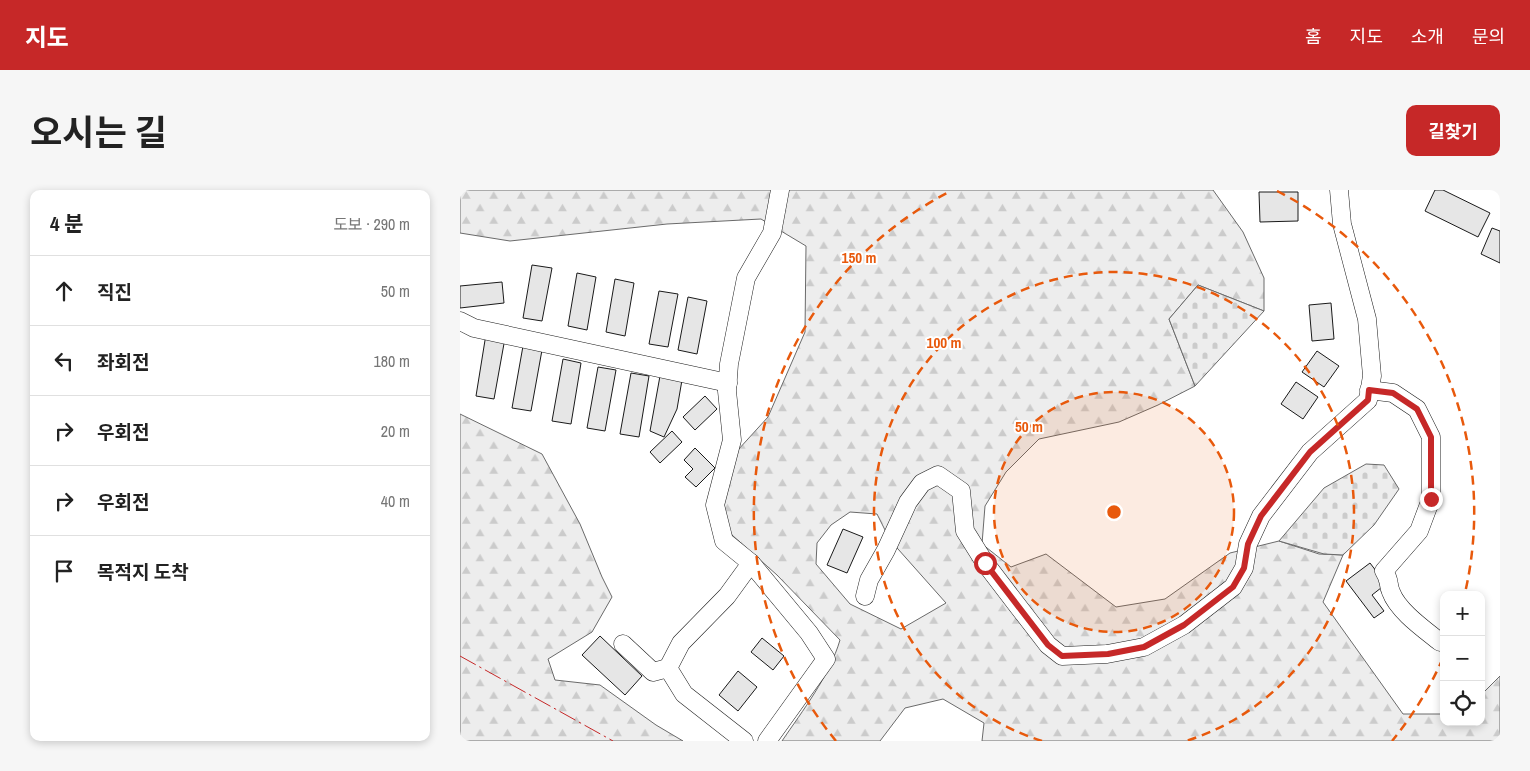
<!DOCTYPE html>
<html lang="ko">
<head>
<meta charset="utf-8">
<style>
  body { margin:0; font-family:"Archivo Narrow","Noto Sans KR",sans-serif; background:#f6f6f6; color:#222 }
  .controls { position:absolute; right:15px; bottom:15px; display:grid; overflow:hidden; border-radius:10px; box-shadow:0 2px 8px #0003 }
  .controls button { width:45px; height:45px; display:grid; place-items:center; padding:0; border:0; border-bottom:1px solid #e0e0e0; background:#fff; color:#222; font:25px sans-serif }
  .stop { position:absolute; width:15px; height:15px; margin:-11px; border:4px solid #c62828; border-radius:50%; background:#fff }
  .stop.end { background:#c62828; border-color:#fff; box-shadow:0 1px 5px #0008 }
  .list { margin:0; padding:0; list-style:none }
  h2 { display:flex; justify-content:space-between; align-items:center; height:65px; margin:0; padding:0 20px; font-size:21px }
  h2 small { font-size:16px; font-weight:400; color:#767676 }
  .list li { display:grid; grid-template-columns:32px 1fr auto; gap:15px; align-items:center; box-sizing:border-box; height:70px; padding:0 20px; border-top:1px solid #e0e0e0 }
  .list b { display:block; font-size:19px; white-space:nowrap }
  .list em { font-size:16px; font-style:normal; color:#767676 }
  .icon { flex:none; width:28px; height:28px; fill:none; stroke:currentColor; stroke-width:2; stroke-linecap:round; stroke-linejoin:round }
  .map { position:relative; flex:none; width:1040px; height:551px; overflow:hidden; border-radius:10px }
  header { display:flex; align-items:center; gap:30px; box-sizing:border-box; height:70px; padding:0 25px; background:#c62828; color:#fff }
  header strong { font-size:24px }
  nav { display:flex; gap:28px; margin-inline-start:auto; font-size:18px }
  .intro { display:flex; align-items:center; justify-content:space-between; box-sizing:border-box; height:120px; padding:0 30px }
  h1 { margin:0; font-size:35px }
  .button { padding:12px 22px; border-radius:10px; background:#c62828; color:#fff; font-size:18px; font-weight:700 }
  main { display:flex; gap:30px; padding:0 30px }
  aside { flex:1; background:#fff; border-radius:10px; box-shadow:0 2px 8px #0003 }
  .map>svg:first-child { display:block }
</style>
</head>
<body>
<header>
<strong>지도</strong>
<nav><a>홈</a><a>지도</a><a>소개</a><a>문의</a></nav>
</header>
<div class="intro"><h1>오시는 길</h1><a class="button">길찾기</a></div>
<main>
<aside>
<h2>4 분<small>도보 · 290 m</small></h2>
<ul class="list">
<li><svg class="icon" aria-label="ahead" viewBox="0 0 24 24"><path d="M12 20V5M6 11l6-6 6 6"/></svg><div><b>직진</b></div><em>50 m</em></li>
<li><svg class="icon" aria-label="left" viewBox="0 0 24 24"><path d="M17 20v-9H6M10 6l-5 5 5 5"/></svg><div><b>좌회전</b></div><em>180 m</em></li>
<li><svg class="icon" aria-label="right" viewBox="0 0 24 24"><path d="M7 20v-9h11M14 6l5 5-5 5"/></svg><div><b>우회전</b></div><em>20 m</em></li>
<li><svg class="icon" aria-label="right" viewBox="0 0 24 24"><path d="M7 20v-9h11M14 6l5 5-5 5"/></svg><div><b>우회전</b></div><em>40 m</em></li>
<li><svg class="icon" aria-label="arrive" viewBox="0 0 24 24"><path d="M6 21V4h12l-3 4 3 4H6"/></svg><div><b>목적지 도착</b></div></li>
</ul>
</aside>
<div class="map">
<svg width="1040" height="551" viewBox="0 0 1040 551">
  <defs>
    <pattern id="forest-firs" width="22" height="20" patternUnits="userSpaceOnUse" patternTransform="scale(1.25)"><rect width="22" height="20" fill="#ededed"/><path d="M5 1l3.5 6h-7zM16 11l3.5 6h-7z" fill="#cbcbcb"/></pattern>
    <pattern id="cemetery-stones" width="16" height="16" patternUnits="userSpaceOnUse" patternTransform="scale(1.25)"><rect width="16" height="16" fill="#ededed"/><path d="M2 7V4a2 2 0 0 1 4 0v3zM10 15v-3a2 2 0 0 1 4 0v3z" fill="#cbcbcb"/></pattern>
  </defs>
  <rect width="100%" height="100%" fill="#fff"/>
  <g fill="url(#forest-firs)" stroke="#6a6a6a" fill-rule="evenodd">
    <path d="M0 0H753L783 42 804 88V121L738 95 709 129 735 196 698 215 659 232 579 249 546 282 525 316 522 354 551 377 586 364 656 417 705 409 770 363 819 351 859 364 883 365 863 412 943 524H984V532H1021V505L1040 486V551H522L524 533 483 509 445 518 420 551H322C343 520 369 487 380 450L317 385 272 345 261 326 277 261 308 227 345 142 346 56 301 29 207 34 50 51 0 43ZM390 322 417 324 430 350 486 413 441 439 390 414 356 374 357 353 371 335Z"/>
    <polygon points="0,224 82,264 120,334 142,387 152,407 132,442 88,469 95,490 140,495 196,535 223,551 0,551"/>
  </g>
  <g fill="url(#cemetery-stones)" stroke="#6a6a6a">
    <polygon points="738,95 804,121 735,196 709,129"/>
    <polygon points="906,274 924,275 939,299 914,335 883,365 864,364 819,351 864,298"/>
  </g>
  <g fill="#e6e6e6" stroke="#1a1a1a">
    <polygon points="975,0 983,0 1030,23 1018,47 965,21"/>
    <polygon points="799,2 838,2 838,31 800,32"/>
    <polygon points="1032,38 1040,41 1040,73 1021,64"/>
    <polygon points="72,75 92,78 82,131 63,128"/>
    <polygon points="117,83 136,87 127,140 108,136"/>
    <polygon points="155,89 174,93 165,146 146,142"/>
    <polygon points="42,92 44,113 0,118 0,96"/>
    <polygon points="199,101 218,104 208,157 189,154"/>
    <polygon points="228,107 247,111 237,164 218,160"/>
    <polygon points="871,113 874,149 852,151 849,115"/>
    <polygon points="26,144 45,148 34,209 16,206"/>
    <polygon points="63,156 82,160 71,221 52,218"/>
    <polygon points="857,161 879,176 864,197 842,182"/>
    <polygon points="103,169 121,173 111,234 92,231"/>
    <polygon points="138,177 156,180 145,241 127,238"/>
    <polygon points="171,183 189,186 179,247 160,244"/>
    <polygon points="200,186 222,190 217,219 204,247 190,241"/>
    <polygon points="836,192 858,207 843,229 821,214"/>
    <polygon points="245,206 257,219 235,240 223,227"/>
    <polygon points="212,241 222,252 200,273 190,262"/>
    <polygon points="235,258 255,278 236,297 225,287 233,279 224,270"/>
    <polygon points="383,339 403,347 387,383 367,375"/>
    <polygon points="910,373 926,394 912,405 924,421 914,428 886,391"/>
    <polygon points="140,446 182,486 165,505 122,465"/>
    <polygon points="302,448 324,466 313,480 291,462"/>
    <polygon points="278,481 297,497 278,521 259,505"/>
  </g>
  <g fill="none" stroke-linecap="round" stroke-linejoin="round">
    <defs>
      <g id="minor">
        <polyline points="0,131 14,138 268,193"/>
        <path d="M909 200 933 203 957 219 971 247V309L959 341 924 381C931 392 927 393 931 402 938 421 964 439 980 452"/>
        <polyline points="405,406 409,390 426,360 448,312 462,293 478,285 501,301 505,341 525,373 554,411 588,455 602,466 647,464 684,457 724,435 773,397 784,378 788,354 801,326 850,262 908,210 912,186 907,129 882,34 879,0"/>
        <polyline points="163,454 193,482 208,478"/>
        <polyline points="284,551 224,504 208,478 221,453 267,406 291,373"/>
        <polyline points="307,551 366,469 349,443 291,373 264,351 255,315 272,250 267,201 269,174 286,88 312,43 320,0"/>
      </g>
    </defs>
    <use href="#minor" stroke="#1a1a1a" stroke-width="19"/>
    <use href="#minor" stroke="#fff" stroke-width="18"/>
    <polyline stroke="#c62828" stroke-width="1" stroke-dasharray="18 4 2.5 4" stroke-linecap="butt" points="0,466 153,551"/>
  </g>
  <g fill="none" stroke-linecap="round" stroke-linejoin="round">
    <polyline stroke="#c62828" stroke-width="6" points="525,373 588,455 602,466 648,464 684,457 724,435 773,397 784,378 788,354 801,326 850,262 908,210 909,200 933,203 957,219 971,247 971,309"/>
  </g>
  <circle cx="654" cy="322" r="120" fill="#e8590c" fill-opacity=".12"/>
  <g fill="none" stroke="#e8590c" stroke-width="2.5" stroke-dasharray="9 6">
    <circle cx="654" cy="322" r="120"/>
    <path d="M582 551A240 240 0 1 1 726 551"/>
    <path d="M983 468A360 360 0 0 1 932 551M376 551A360 360 0 0 1 491 1M817 1A360 360 0 0 1 1005 403"/>
  </g>
  <circle cx="654" cy="322" r="8" fill="#e8590c" stroke="#fff" stroke-width="2.5"/>
  <g font-size="15" text-anchor="middle" font-weight="bold" fill="#e8590c" stroke="#fff" stroke-width="4" stroke-linejoin="round" paint-order="stroke">
    <text x="399" y="73">150 m</text>
    <text x="484" y="158">100 m</text>
    <text x="569" y="242">50 m</text>
  </g>
</svg>
<div class="controls">
<button>+</button>
<button>−</button>
<button><svg class="icon" aria-label="locate" viewBox="0 0 24 24"><circle cx="12" cy="12" r="6"/><path d="M12 2v4M12 18v4M2 12h4M18 12h4"/></svg></button>
</div>
<div class="stop" style="left:525px;top:373px"></div>
<div class="stop end" style="left:971px;top:309px"></div>
</div>
</main>
</body>
</html>
